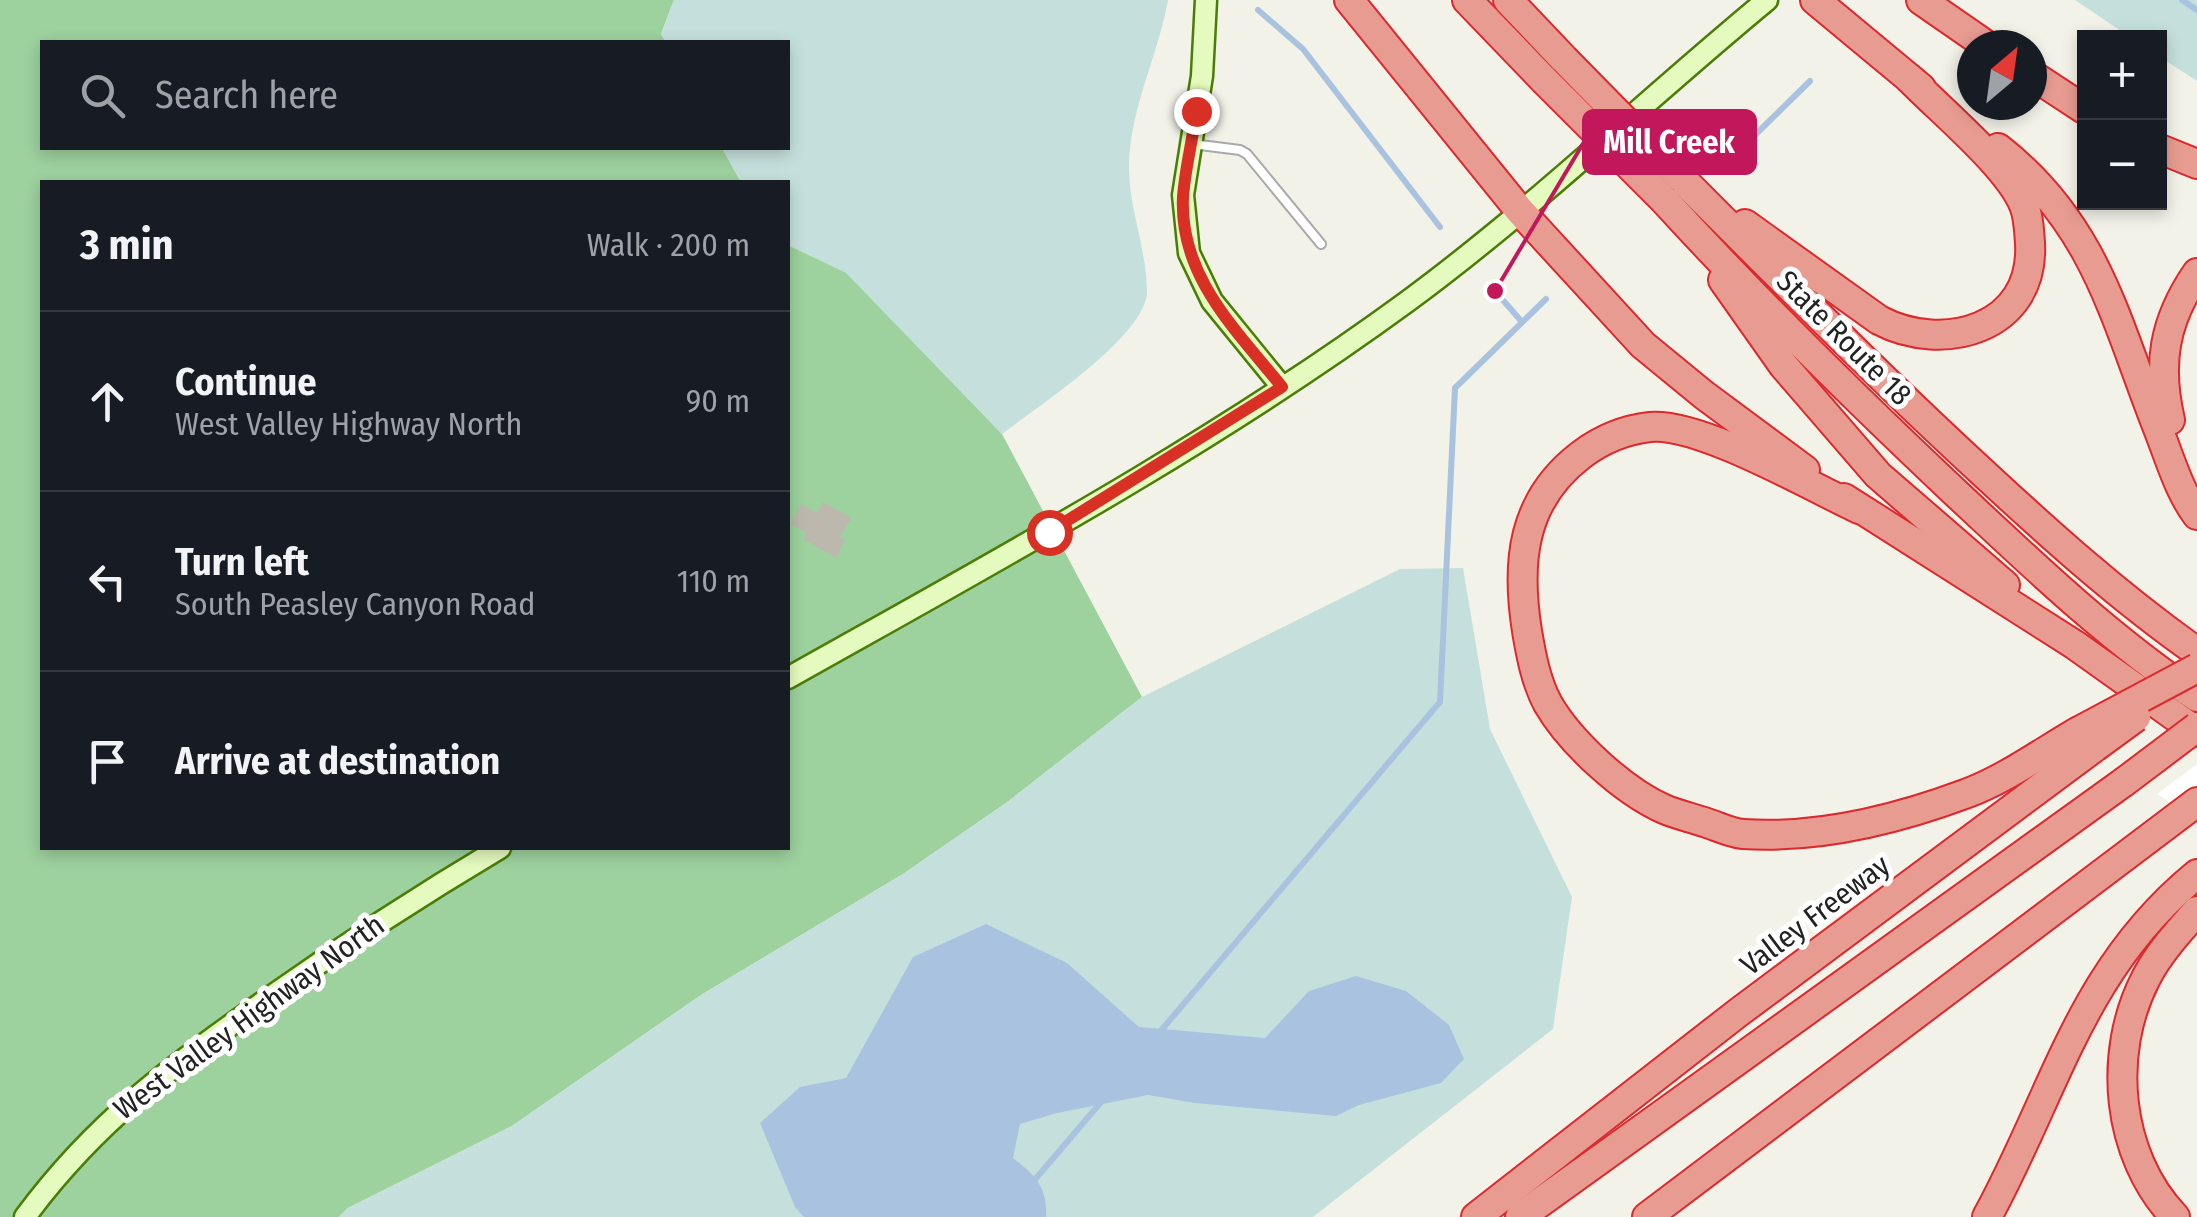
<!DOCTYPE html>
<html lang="en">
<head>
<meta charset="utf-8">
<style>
  body { margin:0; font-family:"Fira Sans Condensed",sans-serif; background:#20242c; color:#f1f3f6 }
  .controls { position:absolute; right:30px; top:30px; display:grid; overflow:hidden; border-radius:0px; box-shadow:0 5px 15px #0003 }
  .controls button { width:90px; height:90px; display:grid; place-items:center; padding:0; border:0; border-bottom:2px solid #363941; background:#171b24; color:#f1f3f6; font:50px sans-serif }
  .compass { position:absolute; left:1957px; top:30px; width:90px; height:90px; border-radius:50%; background:#171b24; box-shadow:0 5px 15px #0003; rotate:29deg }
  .stop { position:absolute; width:30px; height:30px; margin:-22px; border:8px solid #d93025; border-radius:50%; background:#fff }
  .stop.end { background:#d93025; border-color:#fff; box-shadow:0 2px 10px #0008 }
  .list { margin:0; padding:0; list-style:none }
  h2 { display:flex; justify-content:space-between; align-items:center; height:130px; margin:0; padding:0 40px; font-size:42px }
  h2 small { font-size:32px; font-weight:400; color:#9ea1a6 }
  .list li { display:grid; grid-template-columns:65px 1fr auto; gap:30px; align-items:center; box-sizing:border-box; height:180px; padding:0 40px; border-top:2px solid #363941 }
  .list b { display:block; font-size:38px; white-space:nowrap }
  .list p { margin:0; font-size:32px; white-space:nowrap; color:#9ea1a6 }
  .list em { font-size:32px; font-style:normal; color:#9ea1a6 }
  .icon { flex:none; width:55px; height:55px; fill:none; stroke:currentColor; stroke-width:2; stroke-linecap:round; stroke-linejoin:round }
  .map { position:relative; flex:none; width:2197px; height:1217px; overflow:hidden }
  .search { position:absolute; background:#171b24; box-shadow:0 5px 15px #0003; left:40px; top:40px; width:750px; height:110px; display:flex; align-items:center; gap:25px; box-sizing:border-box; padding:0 35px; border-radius:0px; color:#9ea1a6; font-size:38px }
  .panel { position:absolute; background:#171b24; box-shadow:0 5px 15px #0003; left:40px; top:180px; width:750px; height:670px; border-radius:0px }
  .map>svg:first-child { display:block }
</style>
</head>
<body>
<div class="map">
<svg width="2197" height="1217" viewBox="0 0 2197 1217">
  <rect width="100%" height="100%" fill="#f2f2e9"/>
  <polygon fill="#9dd19e" points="0,0 674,0 661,34 666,42 42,42 42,148 722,148 741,182 42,182 42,848 788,848 788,245 846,272 1002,434 1142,697 1006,803 903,874 701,995 512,1126 348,1208 339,1217 0,1217"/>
  <g fill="#c5e0dc">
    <path d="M674 0H1168C1158 57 1128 112 1129 171 1130 212 1147 251 1147 292 1146 336 1036 408 1002 434L846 273 788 245V182H741L722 148H788V42H666L661 34Z"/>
    <polygon points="2075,0 2197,0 2197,81 2160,57 2160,38 2130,37"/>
    <polygon points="1463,568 1490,729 1572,897 1553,1029 1313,1217 339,1217 348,1208 512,1126 701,995 903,874 1006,803 1142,697 1400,569"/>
  </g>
  <path fill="#a9c2df" d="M986 924 1067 963 1139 1027 1265 1038 1309 991 1356 976 1406 991 1449 1025 1464 1059 1441 1083 1359 1105 1336 1116 1195 1103 1148 1095 1057 1113 1020 1124 1013 1158C1035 1175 1048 1188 1046 1217H804L795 1207 760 1123 800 1087 846 1078 913 957Z"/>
  <polygon fill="#fff" points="2197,764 2197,819 2157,794"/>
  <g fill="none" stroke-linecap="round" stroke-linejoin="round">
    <g stroke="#a9c2df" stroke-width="6">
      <polyline points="2182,0 2197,10"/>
      <polyline points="1258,10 1303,49 1440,227"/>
      <polyline points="1748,142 1810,81"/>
      <polyline points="1495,291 1522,322"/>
      <polyline points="1158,1034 1440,702 1455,388 1546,299"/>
      <polyline points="1032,1183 1102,1101"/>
    </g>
  </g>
  <polygon fill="#bcb8ae" points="823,502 851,518 840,537 845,540 836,558 803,539 807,533 790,524 801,504 817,513"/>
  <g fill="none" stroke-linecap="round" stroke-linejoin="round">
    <defs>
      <polyline id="service" points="1192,144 1240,150 1247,154 1321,244"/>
      <g id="secondary">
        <polyline points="1206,0 1202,76 1183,195 1189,253 1212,301 1282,387"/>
        <path d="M788 678C998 560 1213 444 1408 301 1533 209 1647 99 1767 0"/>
        <path d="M25 1217C95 1122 173 1065 269 998 344 945 421 895 500 848"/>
      </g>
      <g id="motorway">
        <polyline points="1349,0 1520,211 1643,345 1704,395 1805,470"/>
        <polyline points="1467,0 1544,80"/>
        <polyline points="1508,0 1564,59"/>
        <polyline points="1815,0 1921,88"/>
        <polyline points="1921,0 1986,45"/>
        <polyline points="2032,75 2084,109"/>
        <path d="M1998 148C2097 225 2116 323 2159 431 2170 459 2179 491 2197 515"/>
        <polyline points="2160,149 2197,164"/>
        <path d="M1680 177C1779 276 1877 375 1980 470 2049 534 2120 598 2197 652"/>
        <path d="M1664 200C1758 303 1858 401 1959 496 2035 567 2110 639 2197 697"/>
        <path d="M1745 224 1879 320C1943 354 2035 329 2030 243 2029 231 2029 217 2024 205 2008 166 1941 111 1910 79"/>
        <polyline points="1723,280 1783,365 1878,475 2005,585"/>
        <path d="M2170 420C2157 364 2164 321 2197 273"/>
        <polyline points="1844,498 2075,645 2197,732"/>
        <path d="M1859 509C1810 486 1699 422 1650 427 1623 430 1602 439 1581 455 1522 500 1516 562 1527 631 1531 655 1536 682 1548 704 1570 742 1623 791 1664 809 1678 815 1693 818 1707 823 1719 827 1731 833 1743 834 1818 839 1895 820 1965 794 2004 780 2041 753 2077 732"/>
        <polyline points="1476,1217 1739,1012 2095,747"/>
        <polyline points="1520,1217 2124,782"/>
        <polyline points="1647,1217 2197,802"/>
        <path d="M1987 1217C2056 1091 2080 970 2197 874"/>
        <path d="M2175 1217C2116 1155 2107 1053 2146 978 2158 954 2179 931 2197 911"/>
      </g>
    </defs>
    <use href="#service" stroke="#a9a9a9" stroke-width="12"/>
    <use href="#secondary" stroke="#4a7d04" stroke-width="25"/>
    <use href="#motorway" stroke="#dd282d" stroke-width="32"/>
    <use href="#service" stroke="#fff" stroke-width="8"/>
    <use href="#secondary" stroke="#e4fabe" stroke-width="20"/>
    <use href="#motorway" stroke="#e89c91" stroke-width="28"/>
    <defs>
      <g id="motorway-bridge">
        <polyline points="1564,59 1680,177"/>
        <polyline points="1544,80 1664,200"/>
        <polyline points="2077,732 2197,668"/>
        <polyline points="2095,747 2136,717"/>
        <polyline points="2124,782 2197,727"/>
      </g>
    </defs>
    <use href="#motorway-bridge" stroke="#dd282d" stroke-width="32" stroke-linecap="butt"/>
    <use href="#motorway-bridge" stroke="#e89c91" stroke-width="28"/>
  </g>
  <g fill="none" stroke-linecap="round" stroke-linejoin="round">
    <path stroke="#d93025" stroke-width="12" d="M1049 532 1282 387C1236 330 1179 276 1183 197 1185 168 1193 140 1196 111"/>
  </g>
  <g text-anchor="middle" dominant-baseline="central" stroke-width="10" stroke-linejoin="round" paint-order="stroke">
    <g font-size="30" fill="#222" stroke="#fff">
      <text transform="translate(1844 338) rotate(45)">State Route 18</text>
      <text transform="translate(1815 915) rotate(-37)">Valley Freeway</text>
      <text transform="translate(249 1017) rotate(-36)">West Valley Highway North</text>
    </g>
  </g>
  <path fill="none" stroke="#c2185b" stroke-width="4" d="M1495 291L1584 142"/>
  <circle fill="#c2185b" stroke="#fff" stroke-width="4" cx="1495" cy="291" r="10"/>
  <rect fill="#c2185b" stroke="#c2185b" stroke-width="4" x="1584" y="111" width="171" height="62" rx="10"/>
  <g font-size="32" text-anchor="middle" font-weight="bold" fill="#fff">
    <text x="1669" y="153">Mill Creek</text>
  </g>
</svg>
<div class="controls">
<button>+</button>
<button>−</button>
</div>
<svg class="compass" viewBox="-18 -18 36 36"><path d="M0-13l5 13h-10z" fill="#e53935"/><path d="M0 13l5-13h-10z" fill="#9ea1a6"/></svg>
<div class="stop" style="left:1049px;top:532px"></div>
<div class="stop end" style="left:1196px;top:111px"></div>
<div class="search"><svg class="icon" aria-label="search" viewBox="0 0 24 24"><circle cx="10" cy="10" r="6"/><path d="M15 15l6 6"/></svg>Search here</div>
<section class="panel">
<h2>3 min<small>Walk · 200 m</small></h2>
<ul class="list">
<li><svg class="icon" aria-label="ahead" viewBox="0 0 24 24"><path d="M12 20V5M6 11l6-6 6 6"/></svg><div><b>Continue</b><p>West Valley Highway North</p></div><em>90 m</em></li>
<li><svg class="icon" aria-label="left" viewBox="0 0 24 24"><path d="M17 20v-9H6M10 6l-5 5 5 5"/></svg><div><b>Turn left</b><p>South Peasley Canyon Road</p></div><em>110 m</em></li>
<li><svg class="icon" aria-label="arrive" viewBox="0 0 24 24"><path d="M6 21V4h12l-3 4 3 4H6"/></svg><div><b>Arrive at destination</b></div></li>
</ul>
</section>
</div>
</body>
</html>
